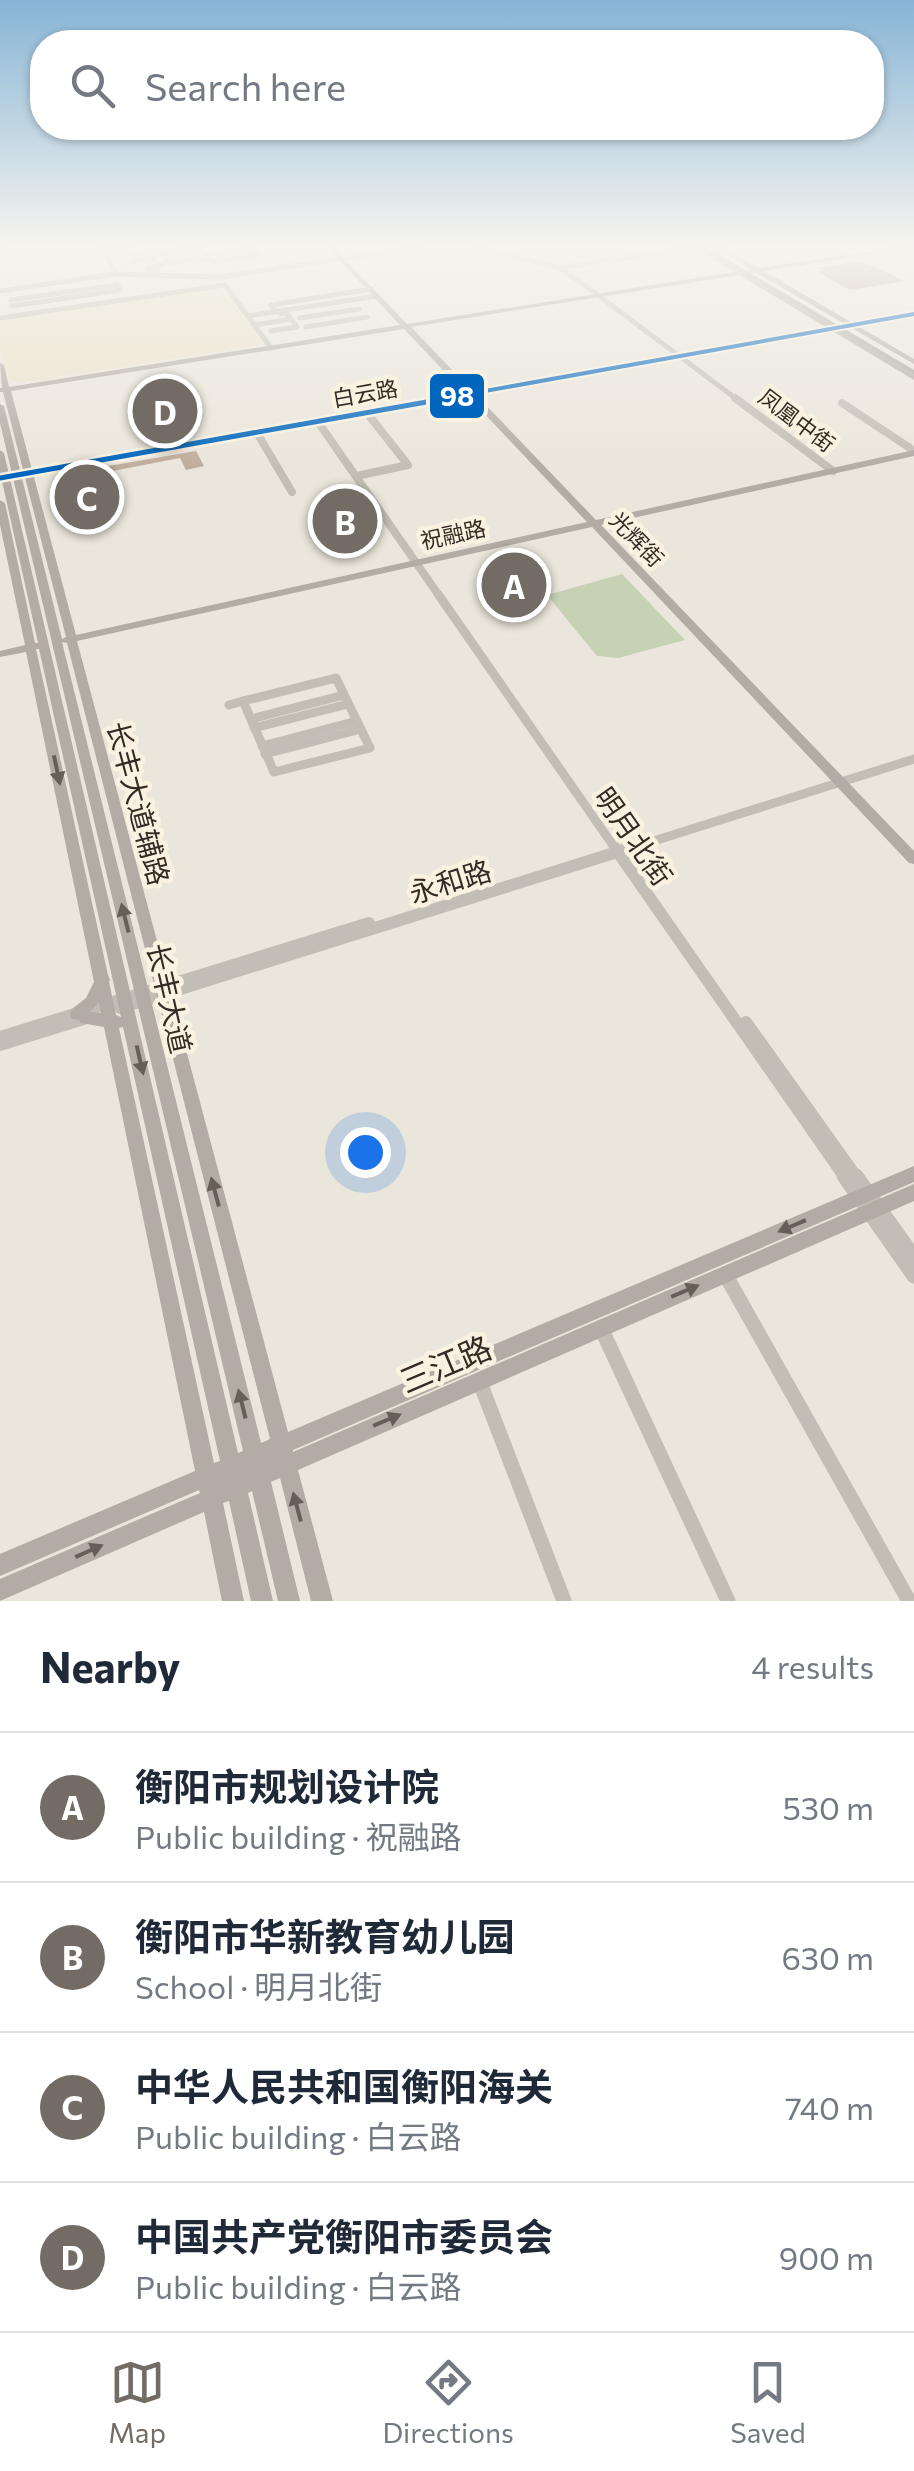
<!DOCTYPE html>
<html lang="en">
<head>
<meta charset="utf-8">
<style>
  body { margin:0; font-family:Commissioner,"Noto Sans SC",sans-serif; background:#f6f6f7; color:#1f2937 }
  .you { position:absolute; left:365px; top:1152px; width:35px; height:35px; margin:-25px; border:8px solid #fff; border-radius:50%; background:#1a73e8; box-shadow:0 0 0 15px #1a73e833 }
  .badge { display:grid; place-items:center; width:65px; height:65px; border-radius:50%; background:#736c64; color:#fff; font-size:32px; font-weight:700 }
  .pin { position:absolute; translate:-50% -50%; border:5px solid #fff; box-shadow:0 2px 10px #0006 }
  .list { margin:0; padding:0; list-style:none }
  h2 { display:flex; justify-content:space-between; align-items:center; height:130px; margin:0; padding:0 40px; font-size:42px }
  h2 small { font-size:32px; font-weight:400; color:#747a83 }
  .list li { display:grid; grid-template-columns:65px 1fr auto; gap:30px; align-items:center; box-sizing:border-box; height:150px; padding:0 40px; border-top:2px solid #e0e1e3 }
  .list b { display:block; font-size:38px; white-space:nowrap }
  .list p { margin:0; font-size:32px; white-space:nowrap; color:#747a83 }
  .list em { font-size:32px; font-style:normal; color:#747a83 }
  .icon { flex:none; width:55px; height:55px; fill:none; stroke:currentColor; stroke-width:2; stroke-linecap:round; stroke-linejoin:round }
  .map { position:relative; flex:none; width:914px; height:1601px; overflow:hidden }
  .search { position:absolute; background:#fff; box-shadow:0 2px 8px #0004; left:30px; right:30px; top:30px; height:110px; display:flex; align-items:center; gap:25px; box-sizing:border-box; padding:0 35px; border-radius:40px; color:#747a83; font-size:38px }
  .sheet { height:730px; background:#fff }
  nav { display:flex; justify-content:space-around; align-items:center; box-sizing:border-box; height:140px; border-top:2px solid #e0e1e3; background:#fff; font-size:28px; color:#747a83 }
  nav a { display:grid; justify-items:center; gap:5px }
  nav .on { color:#736c64 }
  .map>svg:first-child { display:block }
</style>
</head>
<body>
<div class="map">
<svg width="914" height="1601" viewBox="0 0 914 1601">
  <rect width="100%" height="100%" fill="#ebe6db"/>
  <polygon fill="#c7d1b4" points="622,574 685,640 618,658 597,656 547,595"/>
  <polygon fill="#eae1c9" points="220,288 224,289 262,341 257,345 23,382 10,380 0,348 0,319"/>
  <g fill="#bfac9c">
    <polygon points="854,262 868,264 905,281 850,290 818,272 825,271 820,268"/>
    <polygon points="196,451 204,466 186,470 180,458 87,476 85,470"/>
  </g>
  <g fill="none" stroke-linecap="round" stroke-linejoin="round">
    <g stroke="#c3beb5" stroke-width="5">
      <polyline points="102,247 116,274"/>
      <polygon points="199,247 207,258 169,263 162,252"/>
      <polyline points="477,247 558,267 596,293"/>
      <polyline points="104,251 135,247"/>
      <polyline points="130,254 156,251"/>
      <polyline points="208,254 252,249"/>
      <polyline points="134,261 154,259"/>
      <polyline points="213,261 257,255 251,247"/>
      <polyline points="559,268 694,247"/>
      <polyline points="157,269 147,269 163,264"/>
      <polyline points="0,291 116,274 219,277 421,247"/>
      <polyline points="599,296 738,400"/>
      <polyline points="11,300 117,285 120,290 12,306"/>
      <polyline points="276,312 271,305 371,289"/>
      <polyline points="248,316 377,296"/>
      <polyline points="0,318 225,285 271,348"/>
      <polyline points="300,318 359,309"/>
      <polyline points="254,325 291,319"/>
      <polyline points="306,327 367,317"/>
      <polyline points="271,331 297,327 287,313 281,314"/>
      <polyline points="435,400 914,314"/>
    </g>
    <g stroke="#c3beb5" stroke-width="8">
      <polyline points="735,398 833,471"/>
      <polyline points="842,403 910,448"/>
      <polyline points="318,422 440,597"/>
      <polyline points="257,433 292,492"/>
      <polyline points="361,475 408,465 367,413"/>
      <polyline points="0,478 449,398"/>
    </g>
    <g stroke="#c3beb5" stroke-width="9">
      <polyline points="438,594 617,851"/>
      <polygon points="336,678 370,748 274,772 243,701"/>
      <polyline points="229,705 243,701"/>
      <polyline points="251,719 344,695"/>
      <polyline points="254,728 348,704"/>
      <polyline points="262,746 357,721"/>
      <polyline points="265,754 361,729"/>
      <polyline points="622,851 914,759"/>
    </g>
    <g stroke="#c3beb5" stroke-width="12">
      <polyline points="615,848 846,1179"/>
      <polyline points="120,1008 630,848"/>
      <polyline points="746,1022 858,1179"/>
      <polyline points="0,1037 369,923"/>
      <polyline points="0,1045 90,1017"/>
    </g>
    <g stroke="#c3beb5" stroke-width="15">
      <polyline points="844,1176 914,1276"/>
      <polyline points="856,1176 914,1257"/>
      <polyline points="725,1274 909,1601"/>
      <polyline points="601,1328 728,1601"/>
      <polyline points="479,1380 564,1601"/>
    </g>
    <g fill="#b2aca4" fill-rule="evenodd">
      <polygon points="0,247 5,247 0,249"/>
      <path d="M327 247H333L407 324 734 272 693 247H700L741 271 752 270 715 247H722L759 268 898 247H910L907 249 764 271 914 359V364L757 273 746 274 914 375V380L739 275 411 327 596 520 914 450V456L601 525 914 851V864L909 863 592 527 77 641 288 1432 914 1166V1182L293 1450V1452L914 1184V1201L298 1470 333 1601H311L280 1478 271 1482 300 1601H278L252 1491 248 1493 273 1601H251L229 1501 223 1503 244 1601H222L204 1512 0 1601V1579L200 1493 199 1490 0 1576V1554L195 1471 104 1027 81 1023 79 1020 72 1019 70 1014 72 1009 86 998 94 982 26 652 0 657V651L25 645 0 525V500L5 503 35 643H38L0 472V450L4 453 238 1453 243 1451 0 423V404L4 406 62 639 66 637 3 392H0V388H2L0 363 4 365 9 387 400 325ZM404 329 587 522 76 635 11 391ZM62 642 67 643 270 1439 261 1443ZM36 649H39L121 1017 116 1015 109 982 110 980 108 975ZM99 1002 101 1013 90 1012ZM123 1027 220 1461 214 1463 119 1028Z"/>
    </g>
    <polygon fill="#a9a49b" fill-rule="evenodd" points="699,247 706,247 914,370 914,375"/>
    <defs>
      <polyline id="bus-1-far1" points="435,400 914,314"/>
      <polyline id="bus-1" points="0,478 449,398"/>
    </defs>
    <use href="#bus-1-far1" stroke="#f9f2e1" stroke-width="8"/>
    <use href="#bus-1" stroke="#f9f2e1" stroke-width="10"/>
    <use href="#bus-1-far1" stroke="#0065bd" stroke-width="4"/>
    <use href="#bus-1" stroke="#0065bd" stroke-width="5"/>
  </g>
  <defs><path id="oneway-solid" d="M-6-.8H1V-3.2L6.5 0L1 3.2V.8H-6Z" transform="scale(2.5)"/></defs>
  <g fill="#665f57">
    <use href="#oneway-solid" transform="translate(57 770) rotate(78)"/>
    <use href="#oneway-solid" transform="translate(125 918) rotate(-104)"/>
    <use href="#oneway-solid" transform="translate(140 1060) rotate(77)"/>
    <use href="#oneway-solid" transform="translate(215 1192) rotate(-105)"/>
    <use href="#oneway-solid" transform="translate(792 1226) rotate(157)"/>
    <use href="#oneway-solid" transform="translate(685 1291) rotate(-23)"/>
    <use href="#oneway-solid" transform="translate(242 1404) rotate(-104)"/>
    <use href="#oneway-solid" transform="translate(387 1420) rotate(-23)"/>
    <use href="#oneway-solid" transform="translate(297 1507) rotate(-105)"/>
    <use href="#oneway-solid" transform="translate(89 1551) rotate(-24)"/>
  </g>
  <linearGradient id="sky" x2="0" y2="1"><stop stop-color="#87b5d6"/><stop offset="0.52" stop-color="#f6f4ef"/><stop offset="1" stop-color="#f6f4ef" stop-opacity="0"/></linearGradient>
  <rect width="914" height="471" fill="url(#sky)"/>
  <g text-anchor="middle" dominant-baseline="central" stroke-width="9" stroke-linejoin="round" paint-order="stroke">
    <g font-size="22" fill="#332b24" stroke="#f9f2e1">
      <text transform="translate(365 393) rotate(-10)">白云路</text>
      <text transform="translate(797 420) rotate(37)">凤凰中街</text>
      <text transform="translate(453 534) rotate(-12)">祝融路</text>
      <text transform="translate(637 539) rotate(46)">光辉街</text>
    </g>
    <g font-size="28" fill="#332b24" stroke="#f9f2e1">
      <text transform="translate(139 803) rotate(75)">长丰大道辅路</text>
      <text transform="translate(634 836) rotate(55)">明月北街</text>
      <text transform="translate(450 881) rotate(-17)">永和路</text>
      <text transform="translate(170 998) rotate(77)">长丰大道</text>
    </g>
    <g font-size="32" fill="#332b24" stroke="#f9f2e1">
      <text transform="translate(445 1363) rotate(-23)">三江路</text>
    </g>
  </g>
  <rect stroke="#f9f2e1" stroke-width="4" x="428" y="372" width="58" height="48" rx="10" fill="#0065bd"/>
  <g font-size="28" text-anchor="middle" font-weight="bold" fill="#fff">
    <text x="457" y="406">98</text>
  </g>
</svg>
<div class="you"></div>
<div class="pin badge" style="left:514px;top:585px">A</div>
<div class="pin badge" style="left:345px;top:521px">B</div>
<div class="pin badge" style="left:87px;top:497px">C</div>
<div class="pin badge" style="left:165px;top:411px">D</div>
<div class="search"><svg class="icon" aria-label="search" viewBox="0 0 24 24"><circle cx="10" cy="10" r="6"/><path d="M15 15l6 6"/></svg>Search here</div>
</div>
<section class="sheet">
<h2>Nearby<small>4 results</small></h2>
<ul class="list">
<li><span class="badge">A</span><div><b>衡阳市规划设计院</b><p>Public building · 祝融路</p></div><em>530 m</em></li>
<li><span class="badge">B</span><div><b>衡阳市华新教育幼儿园</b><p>School · 明月北街</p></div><em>630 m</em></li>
<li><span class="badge">C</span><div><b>中华人民共和国衡阳海关</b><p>Public building · 白云路</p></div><em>740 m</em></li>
<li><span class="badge">D</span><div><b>中国共产党衡阳市委员会</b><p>Public building · 白云路</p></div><em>900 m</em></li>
</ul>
</section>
<nav>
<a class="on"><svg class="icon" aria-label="map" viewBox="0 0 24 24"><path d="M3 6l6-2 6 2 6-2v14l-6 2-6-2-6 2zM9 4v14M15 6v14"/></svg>Map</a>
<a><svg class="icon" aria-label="directions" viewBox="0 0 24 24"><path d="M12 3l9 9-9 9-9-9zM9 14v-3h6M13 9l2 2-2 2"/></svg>Directions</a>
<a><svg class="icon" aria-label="saved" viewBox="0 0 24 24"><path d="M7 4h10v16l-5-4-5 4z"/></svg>Saved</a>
</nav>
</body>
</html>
